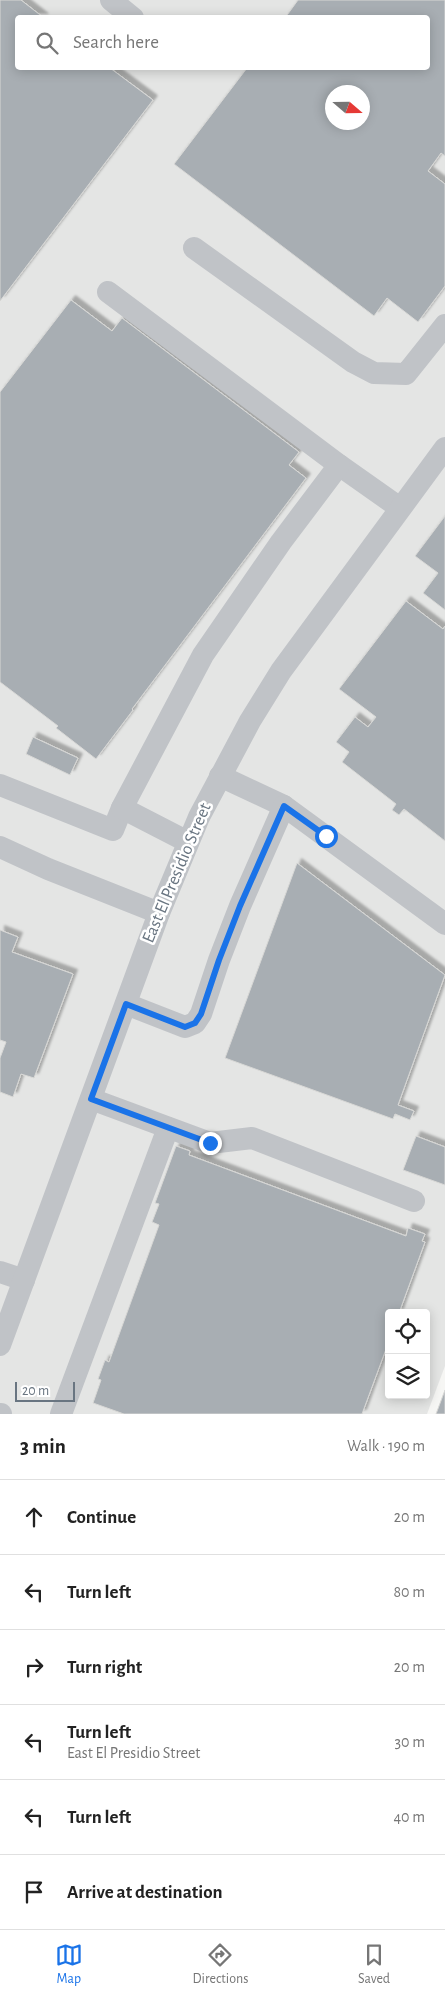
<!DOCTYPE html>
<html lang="en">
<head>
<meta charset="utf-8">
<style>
  body { margin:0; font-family:"Alegreya Sans",sans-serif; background:#f2f2f2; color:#222 }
  .controls { position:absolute; right:15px; bottom:15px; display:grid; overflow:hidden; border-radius:5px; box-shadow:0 2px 12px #0003 }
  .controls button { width:45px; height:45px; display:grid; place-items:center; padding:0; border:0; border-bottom:1px solid #e0e0e0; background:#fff; color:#222; font:25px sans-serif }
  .compass { position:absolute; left:325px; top:85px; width:45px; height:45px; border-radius:50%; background:#fff; box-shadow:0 2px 12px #0003; rotate:110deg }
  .scale { position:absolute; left:15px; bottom:12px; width:60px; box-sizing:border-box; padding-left:5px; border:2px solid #697581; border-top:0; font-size:14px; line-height:18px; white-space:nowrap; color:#697581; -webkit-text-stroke:4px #fff; paint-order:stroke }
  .stop { position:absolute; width:15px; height:15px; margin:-11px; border:4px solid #1a73e8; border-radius:50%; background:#fff }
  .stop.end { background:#1a73e8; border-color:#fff; box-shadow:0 1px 5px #0008 }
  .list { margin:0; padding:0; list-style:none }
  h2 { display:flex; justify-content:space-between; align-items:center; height:65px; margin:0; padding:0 20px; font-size:21px }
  h2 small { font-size:16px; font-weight:400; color:#767676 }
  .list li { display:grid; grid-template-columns:32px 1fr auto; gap:15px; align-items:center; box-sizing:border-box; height:75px; padding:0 20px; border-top:1px solid #e0e0e0 }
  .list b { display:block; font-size:19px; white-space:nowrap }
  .list p { margin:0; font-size:16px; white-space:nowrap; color:#767676 }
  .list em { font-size:16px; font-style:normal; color:#767676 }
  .icon { flex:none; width:28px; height:28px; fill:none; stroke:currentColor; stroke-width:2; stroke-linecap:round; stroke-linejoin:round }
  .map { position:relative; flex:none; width:445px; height:1414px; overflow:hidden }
  .search { position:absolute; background:#fff; box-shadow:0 2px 12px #0003; left:15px; right:15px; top:15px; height:55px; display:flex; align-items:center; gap:12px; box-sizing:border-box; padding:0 18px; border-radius:5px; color:#767676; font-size:19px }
  .sheet { height:515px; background:#fff }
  nav { display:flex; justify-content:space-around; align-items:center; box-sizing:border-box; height:70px; border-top:1px solid #e0e0e0; background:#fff; font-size:14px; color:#767676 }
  nav a { display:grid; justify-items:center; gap:2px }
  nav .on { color:#1a73e8 }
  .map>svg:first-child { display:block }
</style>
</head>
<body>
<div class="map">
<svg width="445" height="1414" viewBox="0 0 445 1414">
  <defs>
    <filter id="shadow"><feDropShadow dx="4.5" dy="-4.5" stdDeviation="1" flood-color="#0004"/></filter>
  </defs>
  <rect width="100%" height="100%" fill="#f6f6f4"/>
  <path fill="#e4e5e4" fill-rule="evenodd" d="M0 0H445V1366L427 1414H0ZM18 18H428V68H18ZM332 92H362V122H332ZM389 1313H426V1395H389Z"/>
  <g fill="#a8aeb3" stroke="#d8d8d6" fill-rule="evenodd" filter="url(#shadow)">
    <polygon points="0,0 21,0 44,18 18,18 18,68 110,68 153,100 0,301"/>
    <path d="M298 0H445V156L441 153 428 171 445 184V286L418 322 387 298 374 316 174 164 247 68H428V18H285ZM332 92H362V122H332Z"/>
    <polygon points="71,300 112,331 122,318 299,452 289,465 306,478 132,709 133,710 96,759 56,728 58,726 0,682 0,392"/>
    <polygon points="445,516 445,610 423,593 438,573 415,556"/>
    <polygon points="406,601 443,629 445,626 445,841 404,809 399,815 392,810 396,804 342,762 349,752 336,742 355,717 368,727 376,717 339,689"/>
    <polygon points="33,737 78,758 70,775 26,754"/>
    <polygon points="297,863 445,975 398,1105 414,1111 410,1120 395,1114 393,1119 225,1058"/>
    <polygon points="0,930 18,937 12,952 73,974 34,1078 21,1074 13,1097 0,1092 0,1058 6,1042 0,1040"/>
    <polygon points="416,1136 445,1147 445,1185 403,1170"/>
    <polygon points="176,1146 190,1151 189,1155 406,1236 408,1228 425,1234 422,1241 425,1242 399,1313 389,1313 389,1341 362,1414 124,1414 93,1403 101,1380 98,1379 105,1360 109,1362 159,1225 152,1222 159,1204 155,1203"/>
    <polygon points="445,1390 445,1414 436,1414"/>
  </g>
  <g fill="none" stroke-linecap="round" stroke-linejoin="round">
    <g stroke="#c0c3c7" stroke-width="22">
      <polyline points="111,0 133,18"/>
      <polyline points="194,248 353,362 374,373 406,374 445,325"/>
      <polyline points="108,292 339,465 400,508"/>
      <polyline points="220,776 284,806 445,924"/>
      <polyline points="0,785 113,830 122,808"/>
      <polyline points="188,842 122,808 203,655 281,542 339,465"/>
      <polyline points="0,847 48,869 159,913"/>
      <polyline points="126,1004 185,1027 195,1023 201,1014 219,960 240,906 284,806"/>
      <polyline points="91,1099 210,1143 252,1138 414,1201"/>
      <polyline points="0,1272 24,1280"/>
      <polyline points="0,1345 159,913 199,817 250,721 281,671 445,448"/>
      <polyline points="0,1414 1,1414"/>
      <polyline points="61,1414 168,1128"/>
    </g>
  </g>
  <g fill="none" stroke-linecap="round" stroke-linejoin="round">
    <polyline stroke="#1a73e8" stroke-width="6" points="210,1143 91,1099 126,1004 185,1027 195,1023 201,1014 219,960 240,906 284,806 326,836"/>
  </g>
  <g text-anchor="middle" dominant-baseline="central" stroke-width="5" stroke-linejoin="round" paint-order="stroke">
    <g font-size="18" fill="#697581" stroke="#fff">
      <text transform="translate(177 873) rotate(-67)">East El Presidio Street</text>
    </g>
  </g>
</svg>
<div class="controls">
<button><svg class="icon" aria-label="locate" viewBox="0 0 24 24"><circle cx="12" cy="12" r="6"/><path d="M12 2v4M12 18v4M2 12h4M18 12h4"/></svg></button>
<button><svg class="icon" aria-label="layers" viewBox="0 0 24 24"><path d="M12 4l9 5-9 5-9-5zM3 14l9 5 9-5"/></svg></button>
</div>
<svg class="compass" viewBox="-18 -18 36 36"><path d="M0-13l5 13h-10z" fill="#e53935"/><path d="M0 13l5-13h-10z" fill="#767676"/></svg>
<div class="scale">20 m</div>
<div class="stop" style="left:326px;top:836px"></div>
<div class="stop end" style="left:210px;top:1143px"></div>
<div class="search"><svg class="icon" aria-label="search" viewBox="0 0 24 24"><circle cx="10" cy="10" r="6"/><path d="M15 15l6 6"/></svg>Search here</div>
</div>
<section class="sheet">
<h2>3 min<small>Walk · 190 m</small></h2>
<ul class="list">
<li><svg class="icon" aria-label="ahead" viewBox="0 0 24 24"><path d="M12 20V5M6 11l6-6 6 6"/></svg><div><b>Continue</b></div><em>20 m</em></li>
<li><svg class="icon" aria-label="left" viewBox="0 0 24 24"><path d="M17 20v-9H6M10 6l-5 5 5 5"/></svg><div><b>Turn left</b></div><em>80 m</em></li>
<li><svg class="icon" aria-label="right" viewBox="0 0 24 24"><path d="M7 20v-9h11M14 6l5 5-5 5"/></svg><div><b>Turn right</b></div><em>20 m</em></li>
<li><svg class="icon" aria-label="left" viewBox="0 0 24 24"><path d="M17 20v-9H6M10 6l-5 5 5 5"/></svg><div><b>Turn left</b><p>East El Presidio Street</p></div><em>30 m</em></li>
<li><svg class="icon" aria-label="left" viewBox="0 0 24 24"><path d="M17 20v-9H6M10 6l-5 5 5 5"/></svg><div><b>Turn left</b></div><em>40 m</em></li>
<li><svg class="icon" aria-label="arrive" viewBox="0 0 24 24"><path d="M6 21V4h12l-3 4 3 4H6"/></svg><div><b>Arrive at destination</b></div></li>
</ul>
</section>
<nav>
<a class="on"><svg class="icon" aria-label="map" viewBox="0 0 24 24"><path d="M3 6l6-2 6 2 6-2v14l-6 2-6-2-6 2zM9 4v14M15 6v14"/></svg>Map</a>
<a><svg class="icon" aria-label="directions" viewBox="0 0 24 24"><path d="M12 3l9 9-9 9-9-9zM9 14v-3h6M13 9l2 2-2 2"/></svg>Directions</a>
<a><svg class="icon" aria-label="saved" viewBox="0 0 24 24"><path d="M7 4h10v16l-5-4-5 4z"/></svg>Saved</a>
</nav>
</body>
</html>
